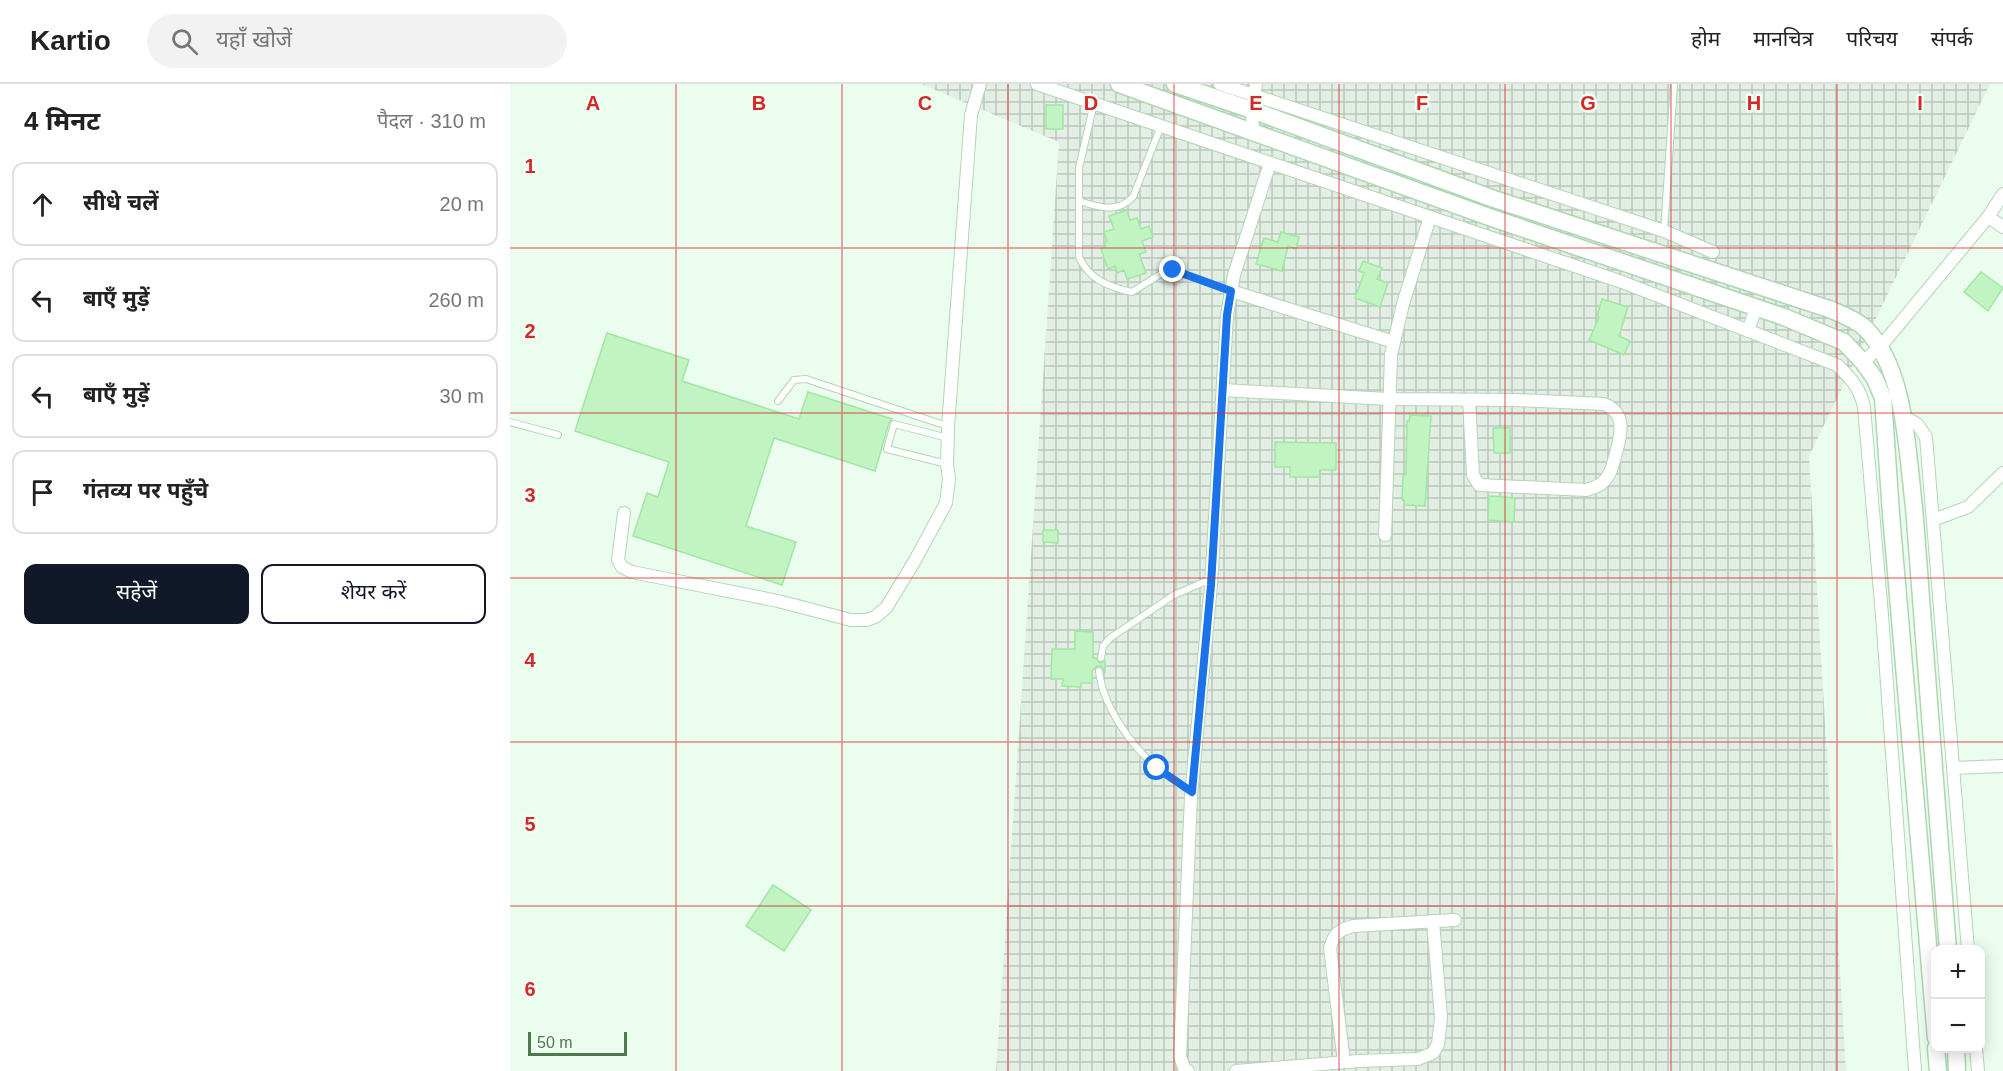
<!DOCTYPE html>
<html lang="hi">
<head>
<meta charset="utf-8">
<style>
  body { margin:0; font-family:Helvetica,"Noto Sans Devanagari",sans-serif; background:#f2f2f2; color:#222 }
  .controls { position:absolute; right:18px; bottom:18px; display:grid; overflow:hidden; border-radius:12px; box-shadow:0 3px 15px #0003 }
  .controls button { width:54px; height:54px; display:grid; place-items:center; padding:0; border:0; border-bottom:2px solid #e0e0e0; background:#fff; color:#222; font:30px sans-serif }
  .scale { position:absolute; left:18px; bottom:15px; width:99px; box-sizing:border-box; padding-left:6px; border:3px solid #4d7a4c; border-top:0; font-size:16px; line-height:21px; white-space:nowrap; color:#4d7a4c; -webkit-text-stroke:4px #f1fff4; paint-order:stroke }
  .stop { position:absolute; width:18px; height:18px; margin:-14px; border:4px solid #1a73e8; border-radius:50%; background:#fff }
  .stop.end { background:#1a73e8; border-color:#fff; box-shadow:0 2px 6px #0008 }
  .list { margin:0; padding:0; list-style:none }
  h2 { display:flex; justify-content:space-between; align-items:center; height:78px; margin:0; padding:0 24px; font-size:26px }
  h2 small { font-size:20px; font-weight:400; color:#767676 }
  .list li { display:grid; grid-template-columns:39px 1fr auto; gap:18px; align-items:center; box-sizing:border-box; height:84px; margin:0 12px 12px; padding:0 12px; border:2px solid #e0e0e0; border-radius:12px }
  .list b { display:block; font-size:22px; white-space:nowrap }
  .list em { font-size:20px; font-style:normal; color:#767676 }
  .actions { display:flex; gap:12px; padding:18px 24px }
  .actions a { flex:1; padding:14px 0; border:2px solid #111827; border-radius:12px; text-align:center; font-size:21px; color:#111827 }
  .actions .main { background:#111827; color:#fff }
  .icon { flex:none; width:33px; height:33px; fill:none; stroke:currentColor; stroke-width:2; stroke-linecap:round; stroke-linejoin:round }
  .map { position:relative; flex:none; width:1493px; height:987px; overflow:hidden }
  header { display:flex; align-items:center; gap:36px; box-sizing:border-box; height:84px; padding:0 30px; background:#fff; border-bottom:2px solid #e0e0e0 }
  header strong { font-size:28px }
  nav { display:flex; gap:33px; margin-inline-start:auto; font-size:21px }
  .search { width:420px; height:54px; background:#f2f2f2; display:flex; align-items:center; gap:15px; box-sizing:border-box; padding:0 21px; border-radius:33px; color:#767676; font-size:22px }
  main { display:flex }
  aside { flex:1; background:#fff }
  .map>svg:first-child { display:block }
</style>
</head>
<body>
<header>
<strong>Kartio</strong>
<div class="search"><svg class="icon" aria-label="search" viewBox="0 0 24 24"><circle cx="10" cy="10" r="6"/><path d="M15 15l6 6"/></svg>यहाँ खोजें</div>
<nav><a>होम</a><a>मानचित्र</a><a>परिचय</a><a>संपर्क</a></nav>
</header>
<main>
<aside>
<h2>4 मिनट<small>पैदल · 310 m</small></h2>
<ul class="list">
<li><svg class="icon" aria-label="ahead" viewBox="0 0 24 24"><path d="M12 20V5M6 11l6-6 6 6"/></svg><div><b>सीधे चलें</b></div><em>20 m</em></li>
<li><svg class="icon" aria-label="left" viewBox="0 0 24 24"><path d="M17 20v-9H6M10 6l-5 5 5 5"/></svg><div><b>बाएँ मुड़ें</b></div><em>260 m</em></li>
<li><svg class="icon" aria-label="left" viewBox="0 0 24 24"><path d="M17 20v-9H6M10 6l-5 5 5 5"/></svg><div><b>बाएँ मुड़ें</b></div><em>30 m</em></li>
<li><svg class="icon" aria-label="arrive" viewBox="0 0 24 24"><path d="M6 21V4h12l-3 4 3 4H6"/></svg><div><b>गंतव्य पर पहुँचे</b></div></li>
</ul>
<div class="actions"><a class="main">सहेजें</a><a>शेयर करें</a></div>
</aside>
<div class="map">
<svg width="1493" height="987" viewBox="0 0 1493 987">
  <defs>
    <pattern id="industrial-grid" width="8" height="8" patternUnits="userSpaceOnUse" patternTransform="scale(1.5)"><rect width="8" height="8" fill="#e3efe4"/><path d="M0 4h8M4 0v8" fill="none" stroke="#bac7bb"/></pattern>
  </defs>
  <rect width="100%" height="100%" fill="#eafdef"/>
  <polygon fill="url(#industrial-grid)" points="411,0 1480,0 1299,372 1336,987 486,987 549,58"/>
  <g fill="#c1f4c2" stroke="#a0e7a1" stroke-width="1.5">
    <rect x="536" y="21" width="17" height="24"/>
    <polygon points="617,126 620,136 627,134 631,145 639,142 643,153 632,157 636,168 629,170 636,189 617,195 614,186 607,189 605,182 598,185 591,165 596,163 594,158 597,157 594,148 604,145 599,132"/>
    <polygon points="771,148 789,153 786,165 778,162 772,187 746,180 754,154 768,158"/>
    <polygon points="853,177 872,184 867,195 878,199 870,223 845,214 854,189 849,187"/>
    <polygon points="1471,188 1493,204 1478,227 1454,208"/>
    <polygon points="1092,215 1118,223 1109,252 1120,257 1114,271 1079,256 1089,233 1087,232"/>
    <polygon points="97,249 179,276 172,297 289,335 298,308 382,335 379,339 365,387 264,354 236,442 286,458 272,501 123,452 137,409 148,413 159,378 65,347"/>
    <polygon points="900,331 921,332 915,422 894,421 894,416 892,416 893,391 896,391 897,337 899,337"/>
    <polygon points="983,344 1000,344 1000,369 984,369"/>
    <polygon points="765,358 826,359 826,386 810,386 809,393 780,393 780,383 765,383"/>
    <polygon points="979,412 1005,414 1004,438 978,436"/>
    <polygon points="533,446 548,446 548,459 533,458"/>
    <polygon points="565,547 583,548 583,574 586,574 590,579 595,577 595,587 591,582 587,582 582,587 582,599 571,599 571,603 552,602 553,595 541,595 542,565 565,565"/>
    <polygon points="263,801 301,826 274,867 236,842"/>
  </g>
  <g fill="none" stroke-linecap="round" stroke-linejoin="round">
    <defs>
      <g id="lane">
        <path d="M584 19 569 84V173C579 195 598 203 622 208L654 188 663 186 721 207"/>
        <path d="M569 117C588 123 607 130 623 113L651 42"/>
        <polyline points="1154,147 1164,0"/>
        <polyline points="268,317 284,296 296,295 437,342"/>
        <polyline points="0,338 48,351"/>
        <polyline points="437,380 377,365 384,340 438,354"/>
        <polyline points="591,574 593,562 600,554 664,511 701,495"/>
        <path d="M589 587C593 622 620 660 646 683 657 692 670 700 681 708"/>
      </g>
      <g id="street">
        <path d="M527 0 1112 198 1327 281C1341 294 1350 304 1354 323L1372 531 1405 987"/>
        <polyline points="710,0 1154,147 1203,168"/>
        <polyline points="743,48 742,26 746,0"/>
        <polyline points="1478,133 1493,143"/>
        <polyline points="721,207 884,258"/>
        <polyline points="1238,247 1246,224"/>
        <polyline points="1353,278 1371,262 1478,133 1493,110"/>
        <path d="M713 306 878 315 1006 316 1094 320C1117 329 1111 351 1106 369 1103 380 1101 391 1093 398 1088 403 1082 404 1076 406L969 401 963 391 959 316"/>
        <polyline points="1392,332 1407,340 1416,353 1458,866"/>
        <polyline points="114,429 108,476 112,483 122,488 268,517 341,536 357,536 365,533 376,524 404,478 436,419 439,395 437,380 438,343 461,31 470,0"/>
        <polyline points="1423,436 1458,423 1493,389"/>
        <polyline points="875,451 881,271 893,220 920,133"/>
        <polyline points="1443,684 1493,682"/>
        <polyline points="1466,964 1468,987"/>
        <path d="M834 978 820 864C824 849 829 846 843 842L945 836"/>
        <polyline points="678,987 675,986 670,973 681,712 701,501 717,231 724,191 760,79"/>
        <polyline points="726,987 849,977 908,975 923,969 928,960 931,934 923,837"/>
      </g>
      <g id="secondary">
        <polyline points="609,0 982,134 1274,233 1334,258 1353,278 1365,295 1373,314 1381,430 1426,954"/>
        <path d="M665 0 742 26 984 115 1319 225C1331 230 1345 235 1355 244 1396 285 1397 368 1404 423L1438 866"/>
        <polyline points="1426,964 1428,987"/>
        <polyline points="1446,964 1447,987"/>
      </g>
    </defs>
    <use href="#lane" stroke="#b4d5b6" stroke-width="8"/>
    <use href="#street" stroke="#b4d5b6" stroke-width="14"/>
    <use href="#secondary" stroke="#afd6b1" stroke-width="19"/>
    <use href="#lane" stroke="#fff" stroke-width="6"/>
    <use href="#street" stroke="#fff" stroke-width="12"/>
    <use href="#secondary" stroke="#fff" stroke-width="16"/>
  </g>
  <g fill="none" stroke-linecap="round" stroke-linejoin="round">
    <polyline stroke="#1a73e8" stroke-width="8" points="647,684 682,708 701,501 717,231 721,207 663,186"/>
  </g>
  <path fill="none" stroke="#d62828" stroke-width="1.5" stroke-opacity="0.55" d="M166 0V987M332 0V987M498 0V987M664 0V987M829 0V987M995 0V987M1161 0V987M1327 0V987M0 164H1493M0 329H1493M0 494H1493M0 658H1493M0 822H1493"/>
  <g font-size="20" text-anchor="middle" font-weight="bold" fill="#d62828" stroke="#f1fff4" stroke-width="5" stroke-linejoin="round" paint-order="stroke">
    <text x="83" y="26">A</text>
    <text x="249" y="26">B</text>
    <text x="415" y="26">C</text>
    <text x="581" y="26">D</text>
    <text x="746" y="26">E</text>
    <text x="912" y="26">F</text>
    <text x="1078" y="26">G</text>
    <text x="1244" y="26">H</text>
    <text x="1410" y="26">I</text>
    <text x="20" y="89">1</text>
    <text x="20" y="254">2</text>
    <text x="20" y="418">3</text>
    <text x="20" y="583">4</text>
    <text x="20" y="747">5</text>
    <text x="20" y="912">6</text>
  </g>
</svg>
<div class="controls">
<button>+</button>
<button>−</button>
</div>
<div class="scale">50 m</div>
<div class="stop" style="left:647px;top:684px"></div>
<div class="stop end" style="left:663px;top:186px"></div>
</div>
</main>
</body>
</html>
